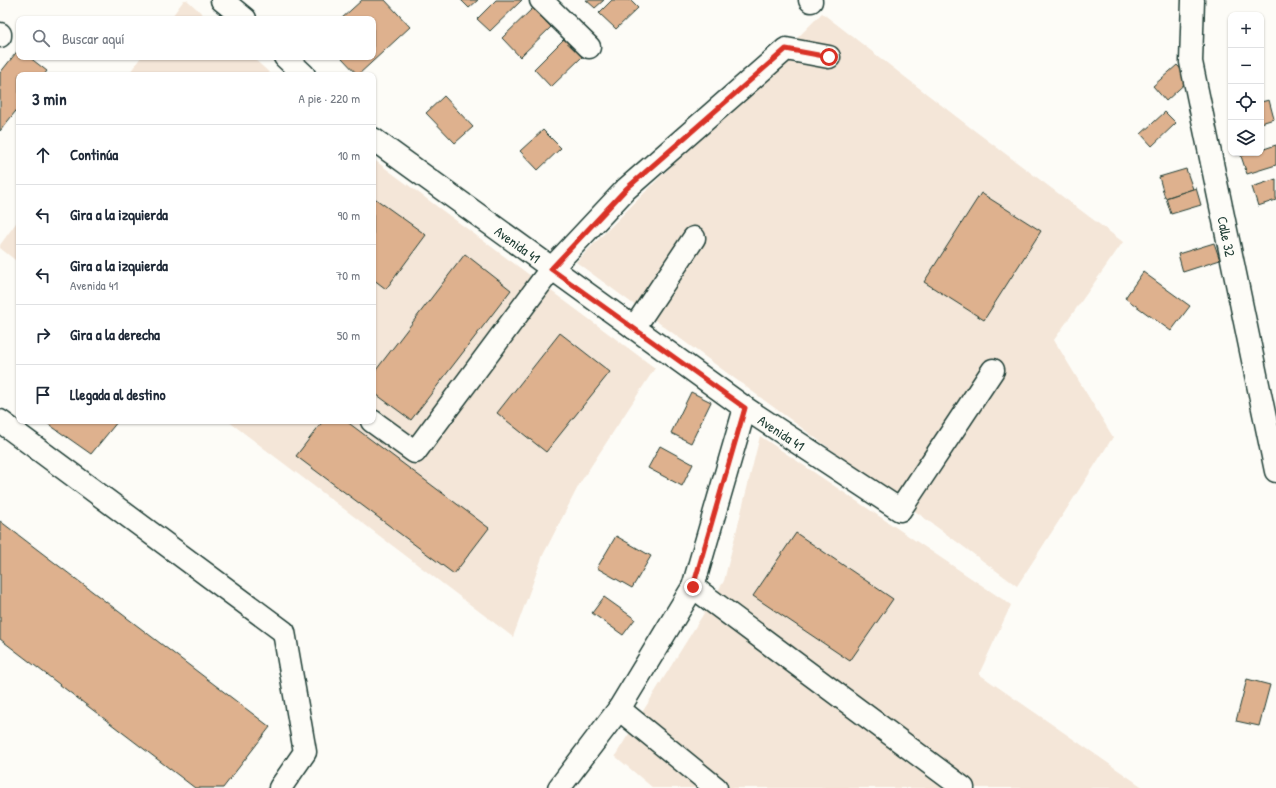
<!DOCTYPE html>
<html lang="es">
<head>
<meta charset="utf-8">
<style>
  body { margin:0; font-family:"Patrick Hand",sans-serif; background:#f2f2f3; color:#1f2937 }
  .controls { position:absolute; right:12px; top:12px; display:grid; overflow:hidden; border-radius:8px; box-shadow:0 1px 3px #0004 }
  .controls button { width:36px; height:36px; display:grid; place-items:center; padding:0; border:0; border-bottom:1px solid #e0e1e3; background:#fff; color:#1f2937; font:20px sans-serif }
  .stop { position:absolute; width:12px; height:12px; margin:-9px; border:3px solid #d93025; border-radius:50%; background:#fff }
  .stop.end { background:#d93025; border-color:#fff; box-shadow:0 1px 4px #0008 }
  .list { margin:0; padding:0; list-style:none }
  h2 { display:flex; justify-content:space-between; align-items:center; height:52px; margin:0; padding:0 16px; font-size:17px }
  h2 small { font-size:13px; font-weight:400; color:#747a83 }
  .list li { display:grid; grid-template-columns:26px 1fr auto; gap:12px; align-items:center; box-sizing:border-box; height:60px; padding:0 16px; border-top:1px solid #e0e1e3 }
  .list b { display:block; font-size:15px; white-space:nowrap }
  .list p { margin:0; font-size:13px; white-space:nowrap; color:#747a83 }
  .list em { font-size:13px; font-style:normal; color:#747a83 }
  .icon { flex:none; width:22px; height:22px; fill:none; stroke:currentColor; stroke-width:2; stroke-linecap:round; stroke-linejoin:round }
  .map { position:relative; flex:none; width:1276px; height:788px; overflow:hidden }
  .search { position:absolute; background:#fff; box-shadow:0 1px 3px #0004; left:16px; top:16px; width:360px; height:44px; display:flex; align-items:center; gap:10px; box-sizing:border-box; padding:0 14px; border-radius:8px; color:#747a83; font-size:15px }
  .panel { position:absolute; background:#fff; box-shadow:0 1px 3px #0004; left:16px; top:72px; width:360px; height:352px; border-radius:8px }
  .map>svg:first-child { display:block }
</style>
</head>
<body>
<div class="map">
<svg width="1276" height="788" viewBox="0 0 1276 788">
  <rect width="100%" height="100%" fill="#fdfcf7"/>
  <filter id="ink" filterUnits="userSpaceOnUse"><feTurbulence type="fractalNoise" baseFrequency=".025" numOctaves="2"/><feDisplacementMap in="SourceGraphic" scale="8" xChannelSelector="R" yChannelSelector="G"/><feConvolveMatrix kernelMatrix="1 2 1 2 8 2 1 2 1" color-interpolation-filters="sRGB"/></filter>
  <g filter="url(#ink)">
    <g fill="#f4e6d8">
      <polygon points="184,0 187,0 208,19 170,19"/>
      <polygon points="822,13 971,128 1123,242 1054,340 1113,437 1017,586 576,262"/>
      <polygon points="141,57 252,57 272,75 128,75"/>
      <polygon points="373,159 655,368 580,483 543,555 513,637 228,421 373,421"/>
      <polygon points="19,219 19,263 0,248 0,245"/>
      <polygon points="760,436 1011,605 979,674 1144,788 653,788 615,756 724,581"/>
    </g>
    <g fill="#deb18e" stroke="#1f3d34">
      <polygon points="362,0 385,0 410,27 358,75 341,57 373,57 373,19 341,19"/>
      <polygon points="461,0 478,0 469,8"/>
      <polygon points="496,0 522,0 490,31 477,19"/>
      <polygon points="586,0 604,0 595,8"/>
      <polygon points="612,0 630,0 638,8 616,29 599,13"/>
      <polygon points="533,8 551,27 520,57 502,38"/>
      <polygon points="564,39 582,57 551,87 534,69"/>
      <polygon points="19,49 19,57 29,57 47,71 44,75 19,75 19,107 0,131 0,73"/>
      <polygon points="1177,65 1190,79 1166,101 1153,86"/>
      <polygon points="444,96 473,127 455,143 426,113"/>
      <polygon points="1269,100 1274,119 1261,123 1261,102"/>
      <polygon points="1165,112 1176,123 1152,146 1141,134"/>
      <polygon points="543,130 561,148 538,170 520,151"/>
      <polygon points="1276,145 1276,165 1247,174 1241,156 1250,153 1261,153 1261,150"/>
      <polygon points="1186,169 1193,189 1165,198 1159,177"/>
      <polygon points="1276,179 1276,200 1258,206 1252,187"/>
      <polygon points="1196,188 1201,205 1171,214 1166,198"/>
      <polygon points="981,193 1041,231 984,320 924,282"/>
      <polygon points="373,197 426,235 386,289 373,279"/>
      <polygon points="1214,243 1220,260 1183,272 1178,254"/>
      <polygon points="465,254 511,290 411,420 373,392 373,374"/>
      <polygon points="1143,272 1190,306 1171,331 1125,298"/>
      <polygon points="560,333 610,372 546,452 497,413"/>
      <polygon points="691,392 711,402 691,443 671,433"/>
      <polygon points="44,421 118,421 91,454"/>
      <polygon points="323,421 346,421 489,528 454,574 296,456"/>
      <polygon points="660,446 693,464 682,486 648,468"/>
      <polygon points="0,521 270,727 223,788 195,788 0,639"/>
      <polygon points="796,533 893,599 850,661 753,596"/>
      <polygon points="616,536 651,556 632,588 597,568"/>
      <polygon points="604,597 635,619 623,635 592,613"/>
      <polygon points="1247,679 1270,685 1259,726 1236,721"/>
    </g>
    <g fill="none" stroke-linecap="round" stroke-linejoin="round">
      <defs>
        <g id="minor">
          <polyline points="222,0 245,19"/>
          <polyline points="541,0 589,47"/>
          <polyline points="810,0 811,1"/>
          <path id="s1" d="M1193 0 1191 62 1276 471"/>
          <polyline points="0,34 0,36"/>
          <polyline points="285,57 304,75"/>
          <path id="s2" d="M373 139 745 408 900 510 993 370"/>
          <polyline points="634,328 694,238"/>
          <polyline points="0,421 284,632 305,752 280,788"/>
          <polyline points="372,421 415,452 551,269 626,189 786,49 829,57"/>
          <polyline points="693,587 963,788"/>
          <polyline points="619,709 716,788"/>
          <polyline points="559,788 619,709 693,587 745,408"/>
        </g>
      </defs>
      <use href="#minor" stroke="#1f3d34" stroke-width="25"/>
      <use href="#minor" stroke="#fdfcf7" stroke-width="22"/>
    </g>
  </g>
  <g fill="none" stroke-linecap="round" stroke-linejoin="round" filter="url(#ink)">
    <polyline stroke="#d93025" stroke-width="5" points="693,587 745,408 551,269 626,189 786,49 829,57"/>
  </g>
  <g text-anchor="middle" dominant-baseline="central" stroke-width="4" stroke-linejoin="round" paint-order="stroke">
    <g font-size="14" fill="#1f3d34" stroke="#fdfcf7">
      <text stroke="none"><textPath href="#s1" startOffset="240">Calle 32</textPath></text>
      <text stroke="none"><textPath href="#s2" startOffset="179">Avenida 41</textPath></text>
      <text stroke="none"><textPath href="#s2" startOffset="503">Avenida 41</textPath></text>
    </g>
  </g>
</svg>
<div class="controls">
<button>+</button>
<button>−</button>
<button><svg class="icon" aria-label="locate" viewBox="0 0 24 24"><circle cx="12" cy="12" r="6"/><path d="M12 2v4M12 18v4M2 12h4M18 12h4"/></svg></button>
<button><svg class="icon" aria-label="layers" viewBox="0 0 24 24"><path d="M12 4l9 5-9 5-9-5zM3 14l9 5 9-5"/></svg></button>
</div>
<div class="stop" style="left:829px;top:57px"></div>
<div class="stop end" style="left:693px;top:587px"></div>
<div class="search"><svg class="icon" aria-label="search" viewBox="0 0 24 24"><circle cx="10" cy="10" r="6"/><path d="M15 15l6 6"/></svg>Buscar aquí</div>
<section class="panel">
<h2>3 min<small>A pie · 220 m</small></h2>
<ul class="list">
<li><svg class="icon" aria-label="ahead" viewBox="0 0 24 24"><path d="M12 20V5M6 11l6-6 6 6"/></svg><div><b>Continúa</b></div><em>10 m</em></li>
<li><svg class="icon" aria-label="left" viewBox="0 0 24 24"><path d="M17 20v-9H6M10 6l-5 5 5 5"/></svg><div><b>Gira a la izquierda</b></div><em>90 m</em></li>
<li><svg class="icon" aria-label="left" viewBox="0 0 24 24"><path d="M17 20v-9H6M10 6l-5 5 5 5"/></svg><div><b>Gira a la izquierda</b><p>Avenida 41</p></div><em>70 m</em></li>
<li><svg class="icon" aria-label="right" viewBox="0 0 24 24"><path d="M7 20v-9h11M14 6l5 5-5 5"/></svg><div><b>Gira a la derecha</b></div><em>50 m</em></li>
<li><svg class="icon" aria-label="arrive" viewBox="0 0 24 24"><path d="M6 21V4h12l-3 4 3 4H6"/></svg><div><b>Llegada al destino</b></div></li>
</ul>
</section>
</div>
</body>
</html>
